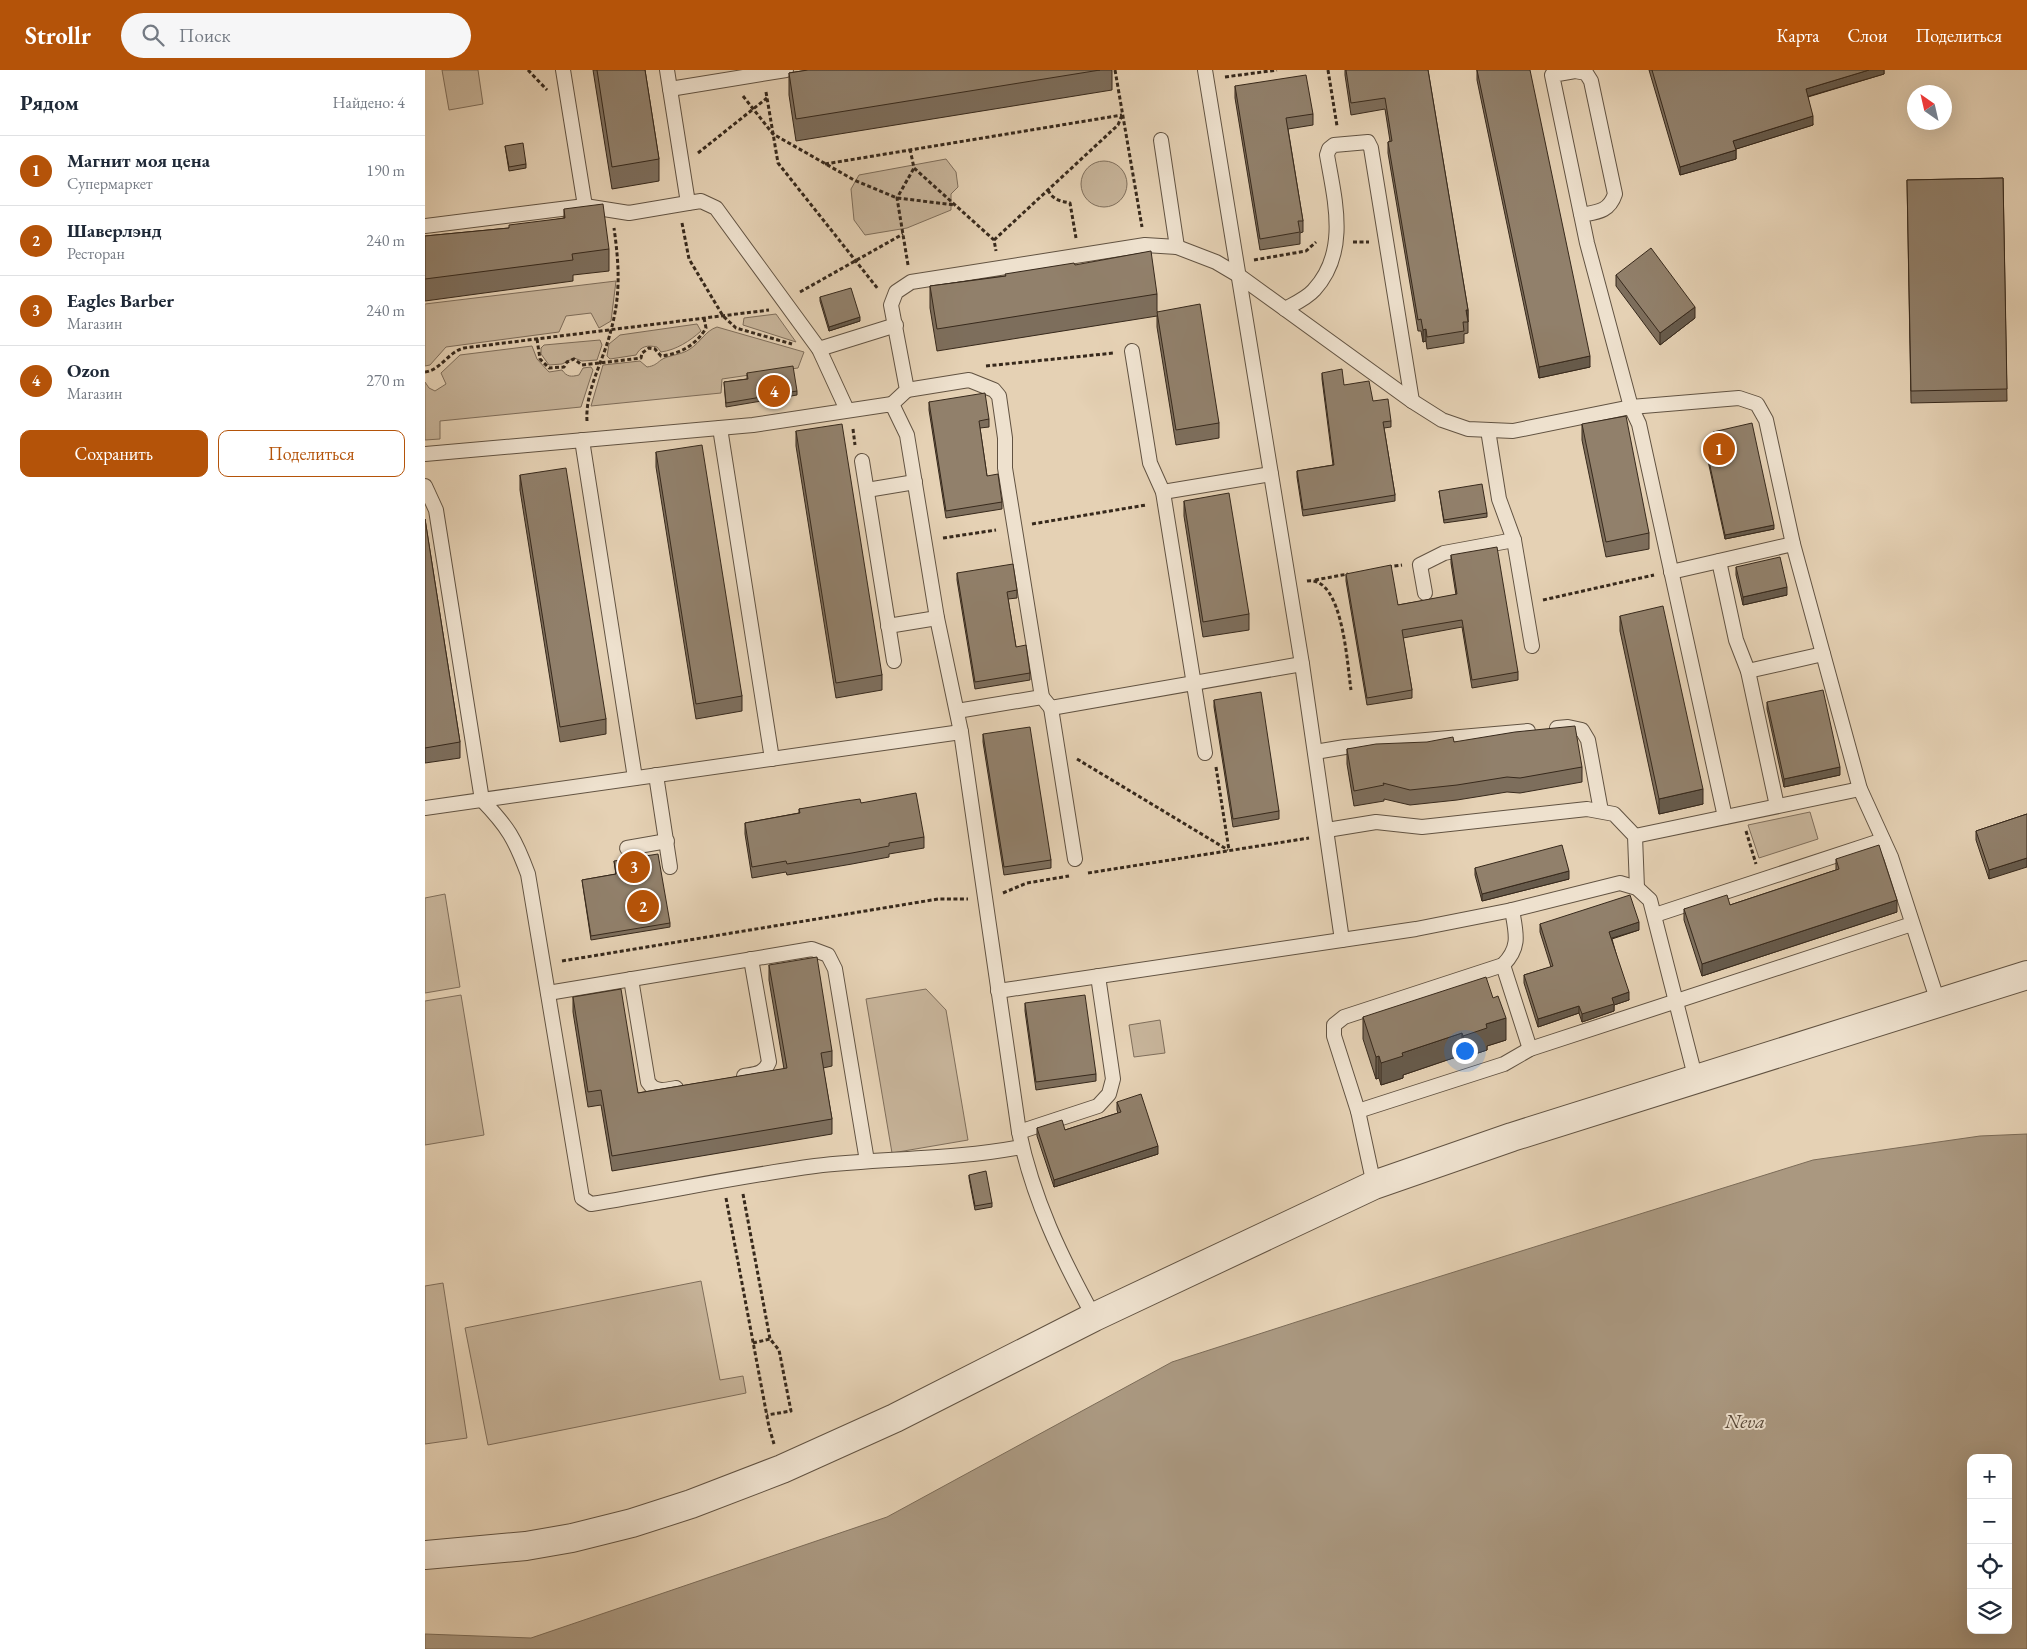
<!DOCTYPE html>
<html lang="ru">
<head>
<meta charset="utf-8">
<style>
  body { margin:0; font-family:"EB Garamond",serif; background:#f6f6f7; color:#1f2937 }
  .controls { position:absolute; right:15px; bottom:15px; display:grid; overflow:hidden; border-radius:10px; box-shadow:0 5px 20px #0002 }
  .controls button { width:45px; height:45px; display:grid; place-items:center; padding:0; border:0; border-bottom:1px solid #e0e1e3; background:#fff; color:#1f2937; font:25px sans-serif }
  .compass { position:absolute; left:1482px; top:15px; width:45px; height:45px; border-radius:50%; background:#fff; box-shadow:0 5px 20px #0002; rotate:326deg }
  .you { position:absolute; left:1039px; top:980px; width:18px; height:18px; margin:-12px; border:4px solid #fff; border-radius:50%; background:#1a73e8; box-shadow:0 0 0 8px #1a73e833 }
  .badge { display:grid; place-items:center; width:32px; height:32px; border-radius:50%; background:#b45309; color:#fff; font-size:16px; font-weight:700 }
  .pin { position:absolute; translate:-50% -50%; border:2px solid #fff; box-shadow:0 1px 5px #0006 }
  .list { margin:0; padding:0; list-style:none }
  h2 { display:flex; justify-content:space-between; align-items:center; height:65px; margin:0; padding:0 20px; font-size:21px }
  h2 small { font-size:16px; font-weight:400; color:#747a83 }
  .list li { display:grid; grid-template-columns:32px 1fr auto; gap:15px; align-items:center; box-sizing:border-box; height:70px; padding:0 20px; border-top:1px solid #e0e1e3 }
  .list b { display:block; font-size:19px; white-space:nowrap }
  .list p { margin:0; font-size:16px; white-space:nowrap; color:#747a83 }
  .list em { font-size:16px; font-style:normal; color:#747a83 }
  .actions { display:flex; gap:10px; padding:15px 20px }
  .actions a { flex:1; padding:11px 0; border:1px solid #b45309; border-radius:10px; text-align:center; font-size:18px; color:#b45309 }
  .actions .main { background:#b45309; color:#fff }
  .icon { flex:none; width:28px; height:28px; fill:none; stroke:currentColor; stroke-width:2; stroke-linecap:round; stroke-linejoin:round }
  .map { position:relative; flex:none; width:1602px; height:1579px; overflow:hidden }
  header { display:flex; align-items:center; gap:30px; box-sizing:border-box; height:70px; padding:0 25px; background:#b45309; color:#fff }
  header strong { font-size:24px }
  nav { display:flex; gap:28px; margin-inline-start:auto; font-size:18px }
  .search { width:350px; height:45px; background:#f6f6f7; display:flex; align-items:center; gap:12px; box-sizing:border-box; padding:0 18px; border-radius:28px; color:#747a83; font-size:19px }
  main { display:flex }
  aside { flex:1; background:#fff }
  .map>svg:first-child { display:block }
</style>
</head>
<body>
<header>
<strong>Strollr</strong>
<div class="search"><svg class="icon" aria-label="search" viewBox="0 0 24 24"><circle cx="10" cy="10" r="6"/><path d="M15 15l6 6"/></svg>Поиск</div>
<nav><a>Карта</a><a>Слои</a><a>Поделиться</a></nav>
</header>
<main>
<aside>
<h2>Рядом<small>Найдено: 4</small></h2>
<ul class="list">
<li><span class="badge">1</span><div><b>Магнит моя цена</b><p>Супермаркет</p></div><em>190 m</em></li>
<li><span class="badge">2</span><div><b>Шаверлэнд</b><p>Ресторан</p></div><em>240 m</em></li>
<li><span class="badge">3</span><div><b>Eagles Barber</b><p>Магазин</p></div><em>240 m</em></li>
<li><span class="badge">4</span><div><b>Ozon</b><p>Магазин</p></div><em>270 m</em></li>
</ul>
<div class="actions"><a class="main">Сохранить</a><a>Поделиться</a></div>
</aside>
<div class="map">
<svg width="1602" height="1579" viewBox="0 0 1602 1579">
  <rect width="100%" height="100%" fill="#e5d1b4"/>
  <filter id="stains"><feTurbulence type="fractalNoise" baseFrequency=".004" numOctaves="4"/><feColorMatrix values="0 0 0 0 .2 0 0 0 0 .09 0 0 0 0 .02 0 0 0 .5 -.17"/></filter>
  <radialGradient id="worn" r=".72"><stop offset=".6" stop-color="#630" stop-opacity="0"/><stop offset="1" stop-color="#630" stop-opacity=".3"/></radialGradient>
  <g fill="#c7b49a" stroke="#7f6e5b">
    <polygon points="17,0 53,0 58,34 24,40"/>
    <polygon points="521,89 531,102 533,117 526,124 526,140 482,158 440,165 429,150 426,119 434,105"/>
    <circle cx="679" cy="114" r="23"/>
    <polygon points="191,211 186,251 174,258 166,243 141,246 134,262 21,277 5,295 0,296 0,234"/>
    <polygon points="351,244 371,272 318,255 319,248"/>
    <path d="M272 254 276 261C265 271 251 280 236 282L232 277C222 275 216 276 211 285L185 289 182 286 184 274 195 265Z"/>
    <path d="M292 257 379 282 373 298 297 309 296 323 166 336 178 295 215 291 222 297C229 296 231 294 236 290 243 285 257 285 265 279 276 272 280 261 292 257Z"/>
    <polygon points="175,270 177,275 172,290 157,291 149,288 137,294 124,295 116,284 116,278 119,275"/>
    <path d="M107 276 112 289 124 302 137 300C142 307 146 307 154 305L158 298 166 297 168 300 156 337 15 351V369L0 370V312L4 318 10 321 21 314 16 303 35 285Z"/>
    <polygon points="1385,742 1393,769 1334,788 1323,755"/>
    <polygon points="20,824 35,917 0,923 0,828"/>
    <polygon points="501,919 521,940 543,1070 467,1083 441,929"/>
    <polygon points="36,925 59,1065 0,1075 0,931"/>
    <polygon points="735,950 740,983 709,987 704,955"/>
    <polygon points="276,1211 295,1310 318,1306 321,1323 63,1375 40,1258"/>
    <polygon points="18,1213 42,1368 0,1374 0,1216"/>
  </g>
  <path fill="#aa9880" stroke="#7c6c58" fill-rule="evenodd" d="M1602 1064V1579H0V1564L106 1568 462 1447 747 1292 949 1227 1388 1090 1555 1066ZM1546 1388H1583V1560H1546Z"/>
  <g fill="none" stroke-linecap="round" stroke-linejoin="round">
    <defs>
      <g id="service">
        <polyline points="138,0 160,136"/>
        <polyline points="242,0 263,133 276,131 291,138 394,279 422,340"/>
        <polyline points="780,0 877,594"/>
        <polyline points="245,19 361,0"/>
        <polyline points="736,70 752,177"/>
        <path d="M1156 145C1172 142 1184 142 1190 124L1166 11 1161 3 1150 1 1127 5 1162 173 1206 337 1214 354 1300 747"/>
        <polyline points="0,156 160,136 204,143 263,133"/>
        <path d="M860 239C869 234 882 228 889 220 924 182 910 131 902 85L904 79 909 75 943 72 946 78 987 331"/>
        <polyline points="394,279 471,255"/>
        <polyline points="707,281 725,393 738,422 780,683"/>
        <polyline points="482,320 544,310 569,320 574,326 580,368 580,398 617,627"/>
        <polyline points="467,334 482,320 466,235 471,222 486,212 720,175 752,177 791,192 813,205 987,331 1017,350 1043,359 1088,361 1206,337 1314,328 1332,334 1341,350 1368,474 1435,719 1466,787 1513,932"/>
        <polyline points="295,358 347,689"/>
        <polyline points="1063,360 1074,429 1089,470 1107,576"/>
        <polyline points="157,370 210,708"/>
        <path d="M0 384 328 355 467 334 482 365 512 548 536 662 594 1062C608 1129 636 1187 669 1247"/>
        <polyline points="437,391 469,591"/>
        <path d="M0 416 11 440 57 730C83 757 90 769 103 804L157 1128 166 1134C240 1122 315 1106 390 1096 459 1088 528 1090 597 1077"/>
        <polyline points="442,420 490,412"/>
        <polyline points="738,422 846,404"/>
        <polyline points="1294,491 1311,570 1323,601 1352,736"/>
        <polyline points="1246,502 1368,474"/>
        <polyline points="1000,523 995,495 1019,483 1089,470"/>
        <polyline points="463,556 512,548"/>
        <polyline points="1323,601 1398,584"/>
        <polyline points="626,638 650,789"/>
        <polyline points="532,641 617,627 626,638 877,594 917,870"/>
        <polyline points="1132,658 1143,657 1157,660 1163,670 1176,741"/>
        <polyline points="890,682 920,677 1103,661"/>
        <polyline points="231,705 245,797"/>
        <polyline points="0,738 536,662"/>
        <polyline points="902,760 951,752 997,757 1162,739 1189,744 1210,766 1212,818"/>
        <polyline points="1210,766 1435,719"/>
        <polyline points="202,778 242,771"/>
        <polyline points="1230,845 1458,770"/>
        <polyline points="1078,895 1105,979"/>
        <path d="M206 909 223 1012C230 1023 240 1020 251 1018"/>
        <polyline points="573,921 991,859 1087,840 1195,813 1212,818 1225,830 1271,1010"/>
        <polyline points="123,923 387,879 403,885 410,899 442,1091"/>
        <path d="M319 1006C331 1004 339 1004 344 992L326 889"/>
        <polyline points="933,1041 1079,994 1105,979 1487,854"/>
        <polyline points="594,1062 673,1036 684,1024 688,1009 673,906"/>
        <path d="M949 1115 933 1041 909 966V955L919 947 1078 895C1096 877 1091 863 1087 840"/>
      </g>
      <polyline id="minor" points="0,1485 101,1476 147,1468 207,1453 266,1434 357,1399 470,1348 669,1247 949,1115 1087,1067 1602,905"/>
    </defs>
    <use href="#service" stroke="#625342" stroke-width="16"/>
    <use href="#minor" stroke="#625342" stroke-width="30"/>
    <g stroke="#37291c" stroke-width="3" stroke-dasharray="4 2.5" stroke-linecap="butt">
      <polyline points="103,0 122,20"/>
      <polyline points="690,0 717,157"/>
      <polyline points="903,0 912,56"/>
      <polyline points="800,7 852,0"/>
      <polyline points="341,22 353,93 453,219"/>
      <polyline points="318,26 348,64 429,110 472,128 530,135"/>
      <polyline points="485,79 489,98 569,170 571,181"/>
      <polyline points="273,83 342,28"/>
      <polyline points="400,94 697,45"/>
      <path d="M623 120C628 130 635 131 645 133L651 168"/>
      <polyline points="257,153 264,189 298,246 311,258 367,274"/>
      <polyline points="569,170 693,55 697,45"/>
      <polyline points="928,172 944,172"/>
      <polyline points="829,190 881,181 891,172"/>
      <polyline points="483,195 472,128 489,98"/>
      <polyline points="375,222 478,164"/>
      <path d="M112 269 115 289 124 298 139 297 142 292 149 289 157 295 216 288 217 283 224 278 230 279 236 286C255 284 271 275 281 258L279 248"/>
      <polyline points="561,296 689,283"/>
      <path d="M0 302C16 300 23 282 39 278L344 240"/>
      <path d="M162 351C160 320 179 290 186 260 196 224 194 194 189 158"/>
      <polyline points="428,359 430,375"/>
      <polyline points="607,454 721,435"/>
      <polyline points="518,468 571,460"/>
      <polyline points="963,497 977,495"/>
      <polyline points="890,510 923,504"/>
      <path d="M882 511C918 505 922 594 926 620"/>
      <polyline points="1118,530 1229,505"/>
      <polyline points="652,689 803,780"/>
      <polyline points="791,697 804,780"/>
      <polyline points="1321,761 1331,794"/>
      <polyline points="663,803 884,768"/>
      <polyline points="578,823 602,813 644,806"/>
      <polyline points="137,891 513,829 543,829"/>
      <polyline points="318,1124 345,1269 354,1280 366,1341 342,1345"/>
      <polyline points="301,1128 344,1357 349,1374"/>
      <polyline points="328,1273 345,1269"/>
    </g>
    <use href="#service" stroke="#eee1ce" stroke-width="14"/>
    <use href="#minor" stroke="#eee1ce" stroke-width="28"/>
  </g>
  <g fill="#7d6e5c" stroke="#37291c">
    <polygon points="168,0 220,0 234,89 234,111 187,119"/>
    <polygon points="383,0 687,0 687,20 371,71 364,25 364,3"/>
    <polygon points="920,0 1003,0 1043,240 1043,263 1039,264 1039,273 1002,279 1001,271 998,272 996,261 993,261 963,83 963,72 965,71 960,39 926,45 920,5"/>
    <polygon points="1052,0 1165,297 1114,308 1052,10"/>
    <polygon points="1224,0 1459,0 1459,4 1383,27 1388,55 1311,79 1311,89 1255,105"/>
    <polygon points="810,16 888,44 888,55 863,59 878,151 878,162 875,163 875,174 835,180 810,28"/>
    <polygon points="80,76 101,94 101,98 84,101"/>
    <polygon points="1578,108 1582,331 1486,333 1482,110"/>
    <polygon points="139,139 184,179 184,201 148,205 148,211 0,231 0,166 84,158 139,148"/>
    <polygon points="650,195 732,224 732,241 794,353 794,368 751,375 732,257 732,246 512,281 505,238 505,216 580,206"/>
    <polygon points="1191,205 1270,248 1235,275 1191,216"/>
    <polygon points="395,227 435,251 404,261 395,231"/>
    <polygon points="322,303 372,321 372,325 301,337 299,312 322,309"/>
    <polygon points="897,303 948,331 966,351 966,357 959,358 970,425 970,431 878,446 872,407 872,401 908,395 897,309"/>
    <polygon points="504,332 564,349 564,357 555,358 562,406 577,432 577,439 521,448 504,340"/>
    <polygon points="1157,354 1224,463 1224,479 1181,487 1157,370"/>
    <polygon points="371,361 457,605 457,620 411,628 371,376"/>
    <polygon points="1280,373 1349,459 1300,469 1280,377"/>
    <polygon points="231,382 317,626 317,641 271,649 231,397"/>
    <polygon points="95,405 181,649 181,664 135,672 95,420"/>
    <polygon points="1014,421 1062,443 1062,447 1019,453"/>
    <polygon points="759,431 824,544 824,560 778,567 759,446"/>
    <polygon points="0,449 35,672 35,688 0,693"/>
    <polygon points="1026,485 1093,602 1093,610 1047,618 1037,557 978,568 987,620 987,628 942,635 921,511 921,504 973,535 1031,525 1026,493"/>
    <polygon points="1311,497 1362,525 1318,535 1311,505"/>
    <polygon points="532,503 592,520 592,528 583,529 591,577 605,603 605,610 550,619 532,510"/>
    <polygon points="1195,546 1278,734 1234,744 1195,561"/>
    <polygon points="789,630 854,741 854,749 808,757 789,637"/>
    <polygon points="1342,632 1415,705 1359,717 1342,639"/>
    <polygon points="558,664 626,790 626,798 579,805 558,672"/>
    <polygon points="1029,672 1157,697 1157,712 1095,723 1082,722 1032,730 985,735 959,729 959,731 929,736 922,694 922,679"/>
    <polygon points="436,733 499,767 499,778 464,784 464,787 427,794 362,805 361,802 327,808 320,764 320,753 374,743 374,739"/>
    <polygon points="1602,744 1564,809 1551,770 1551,761"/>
    <polygon points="1411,789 1472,842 1277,906 1259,850 1259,839 1305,835 1411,800"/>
    <polygon points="189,791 245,853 245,857 166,870 157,810 191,804"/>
    <polygon points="1050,798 1144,809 1057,831 1050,805"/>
    <polygon points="1115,854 1214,860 1187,869 1204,930 1189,935 1189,941 1157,952 1154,943 1113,957 1099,913 1099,905 1126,897 1115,862"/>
    <polygon points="344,895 407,981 407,996 398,998 407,1049 407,1064 187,1101 176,1035 163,1037 148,942 148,927 213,1023 359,999 344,910"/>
    <polygon points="600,933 671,1004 671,1011 611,1020 600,941"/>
    <polygon points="938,947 1081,970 1062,976 1062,980 1038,988 1037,985 978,1005 978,1008 956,1015 954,1008 951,1009 938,969"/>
    <polygon points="692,1032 733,1084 629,1117 612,1066 612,1058 640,1060 693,1043 692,1040"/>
    <polygon points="544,1105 567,1133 567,1137 550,1140 544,1108"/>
  </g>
  <g fill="#665a4b" stroke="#37291c">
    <polygon points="1444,0 1459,0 1459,4 1381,27 1381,19"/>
    <polygon points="1388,46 1388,55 1308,80 1308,71"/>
    <polygon points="1311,80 1311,89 1255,105 1255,97"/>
    <polygon points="1270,237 1270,248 1235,275 1235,263"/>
    <polygon points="1041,240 1043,240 1043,252"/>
    <polygon points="435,247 435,251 404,261 404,257"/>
    <polygon points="1001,259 1001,271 998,272 998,260"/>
    <polygon points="1165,286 1165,297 1114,308 1114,297"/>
    <polygon points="1349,455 1349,459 1300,469 1300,465"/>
    <polygon points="1362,517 1362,525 1318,535 1318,527"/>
    <polygon points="1415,697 1415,705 1359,717 1359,709"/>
    <polygon points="1278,719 1278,734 1234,744 1234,729"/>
    <polygon points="1602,788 1602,797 1564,809 1564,800"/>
    <polygon points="1144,801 1144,809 1057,831 1057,824"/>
    <polygon points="1472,830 1472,842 1277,906 1277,894"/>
    <polygon points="1214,852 1214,860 1184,869 1184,862"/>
    <polygon points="1204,922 1204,930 1189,935 1189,941 1157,952 1157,944 1187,928"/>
    <polygon points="1154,936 1154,943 1113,957 1113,949"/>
    <polygon points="1081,948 1081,970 1062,976 1062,980 1038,988 1038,966 1061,954"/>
    <polygon points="1037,963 1037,985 978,1005 978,1008 956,1015 956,993 977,983"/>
    <polygon points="954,986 954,1008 951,1009 951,987"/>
    <polygon points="733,1076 733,1084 629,1117 629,1110"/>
  </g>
  <g fill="#91806b" stroke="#37291c">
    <polygon points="172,0 220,0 234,89 187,97"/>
    <polygon points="383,0 675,0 371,49 364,3"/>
    <polygon points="921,0 1003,0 1043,240 1041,240 1043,252 1038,252 1039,261 1002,267 1001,259 998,260 996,249 993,250 963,72 967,71 960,28 926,33"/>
    <polygon points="1052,0 1105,0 1165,286 1114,297"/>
    <polygon points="1227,0 1444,0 1381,19 1388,46 1308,71 1311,80 1255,97"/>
    <polygon points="881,5 888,44 861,48 878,151 873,151 875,162 835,169 810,16"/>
    <polygon points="98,73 101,94 84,97 80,76"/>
    <polygon points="1578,108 1582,319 1486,321 1482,110"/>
    <polygon points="178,134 184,179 147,184 148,190 0,209 0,166 84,158 84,155 140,148 139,139"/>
    <polygon points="1226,178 1270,237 1235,263 1191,205"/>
    <polygon points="726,181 732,224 512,259 505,216 581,206 580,204 649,193 650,195"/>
    <polygon points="426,218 435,247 404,257 395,227"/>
    <polygon points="775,234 794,353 751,360 732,242"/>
    <polygon points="368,296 372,321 301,333 299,312 323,309 322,303"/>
    <polygon points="917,299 919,315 944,311 948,331 963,329 966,351 958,352 970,425 878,440 872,401 909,395 897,303"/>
    <polygon points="560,323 564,349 554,351 562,406 573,404 577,432 521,441 504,332"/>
    <polygon points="1201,346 1224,463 1181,472 1157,354"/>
    <polygon points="1327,353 1349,455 1300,465 1280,373 1288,362"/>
    <polygon points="417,354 457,605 411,613 371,361"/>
    <polygon points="277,375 317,626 271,634 231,382"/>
    <polygon points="141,398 181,649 135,657 95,405"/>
    <polygon points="1057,414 1062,443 1019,450 1014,421"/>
    <polygon points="804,423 824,544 778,552 759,431"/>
    <polygon points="0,449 35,672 0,678"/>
    <polygon points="1072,477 1093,602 1047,610 1037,550 977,560 987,620 942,628 921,504 966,495 973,535 1032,524 1026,485"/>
    <polygon points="1355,487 1362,517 1318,527 1311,497"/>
    <polygon points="588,494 592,520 582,522 591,577 601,575 605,603 550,612 532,503"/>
    <polygon points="1238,536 1278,719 1234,729 1195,546"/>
    <polygon points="1398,620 1415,697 1359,709 1342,632"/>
    <polygon points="836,622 854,741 808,749 789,630"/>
    <polygon points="1150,656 1157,697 1095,708 1082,707 1032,715 985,720 958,713 959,715 929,721 922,679 951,674 1002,672 1028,667 1029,672 1090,662"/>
    <polygon points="605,657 626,790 579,797 558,664"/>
    <polygon points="491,723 499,767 464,773 464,776 427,783 362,794 361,791 327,797 320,753 375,743 374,739 421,731 435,729 436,733"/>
    <polygon points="1602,744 1602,788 1564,800 1551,761"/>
    <polygon points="1137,775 1144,801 1057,824 1050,798"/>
    <polygon points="1454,775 1472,830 1277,894 1259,839 1302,825 1305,835 1414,799 1411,789"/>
    <polygon points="233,784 245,853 166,866 157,810 191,804 189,791"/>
    <polygon points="1205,825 1214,852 1184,862 1204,922 1187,928 1189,934 1157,944 1154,936 1113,949 1099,905 1128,896 1115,854"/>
    <polygon points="392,887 407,981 396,983 407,1049 187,1086 176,1020 163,1022 148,927 196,919 213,1023 362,998 344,895"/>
    <polygon points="1061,907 1068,928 1073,926 1081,948 1061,954 1062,958 1038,966 1037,963 977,983 978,986 956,993 954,986 951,987 938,947"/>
    <polygon points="660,925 671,1004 611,1012 600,933"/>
    <polygon points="716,1024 733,1076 629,1110 612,1058 637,1050 640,1060 696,1042 692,1032"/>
    <polygon points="561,1101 567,1133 550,1136 544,1105"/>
  </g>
  <g text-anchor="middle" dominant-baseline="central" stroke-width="4" stroke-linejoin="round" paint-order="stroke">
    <g font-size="20" font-style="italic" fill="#5a4a3a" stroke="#eee1ce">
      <text x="1320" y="1351">Neva</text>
    </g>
  </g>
  <rect width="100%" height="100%" filter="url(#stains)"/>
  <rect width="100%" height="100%" fill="url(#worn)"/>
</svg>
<div class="controls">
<button>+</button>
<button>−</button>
<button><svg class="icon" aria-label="locate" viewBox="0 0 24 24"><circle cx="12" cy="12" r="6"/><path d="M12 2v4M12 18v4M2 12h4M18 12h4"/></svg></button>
<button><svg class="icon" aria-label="layers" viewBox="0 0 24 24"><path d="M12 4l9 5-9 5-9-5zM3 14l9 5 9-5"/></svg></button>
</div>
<svg class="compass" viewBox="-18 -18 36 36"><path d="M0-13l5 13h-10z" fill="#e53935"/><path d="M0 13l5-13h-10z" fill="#747a83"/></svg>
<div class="you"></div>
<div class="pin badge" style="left:1294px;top:379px">1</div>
<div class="pin badge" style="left:218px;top:836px">2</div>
<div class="pin badge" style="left:209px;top:797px">3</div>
<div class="pin badge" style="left:349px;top:321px">4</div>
</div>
</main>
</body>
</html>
